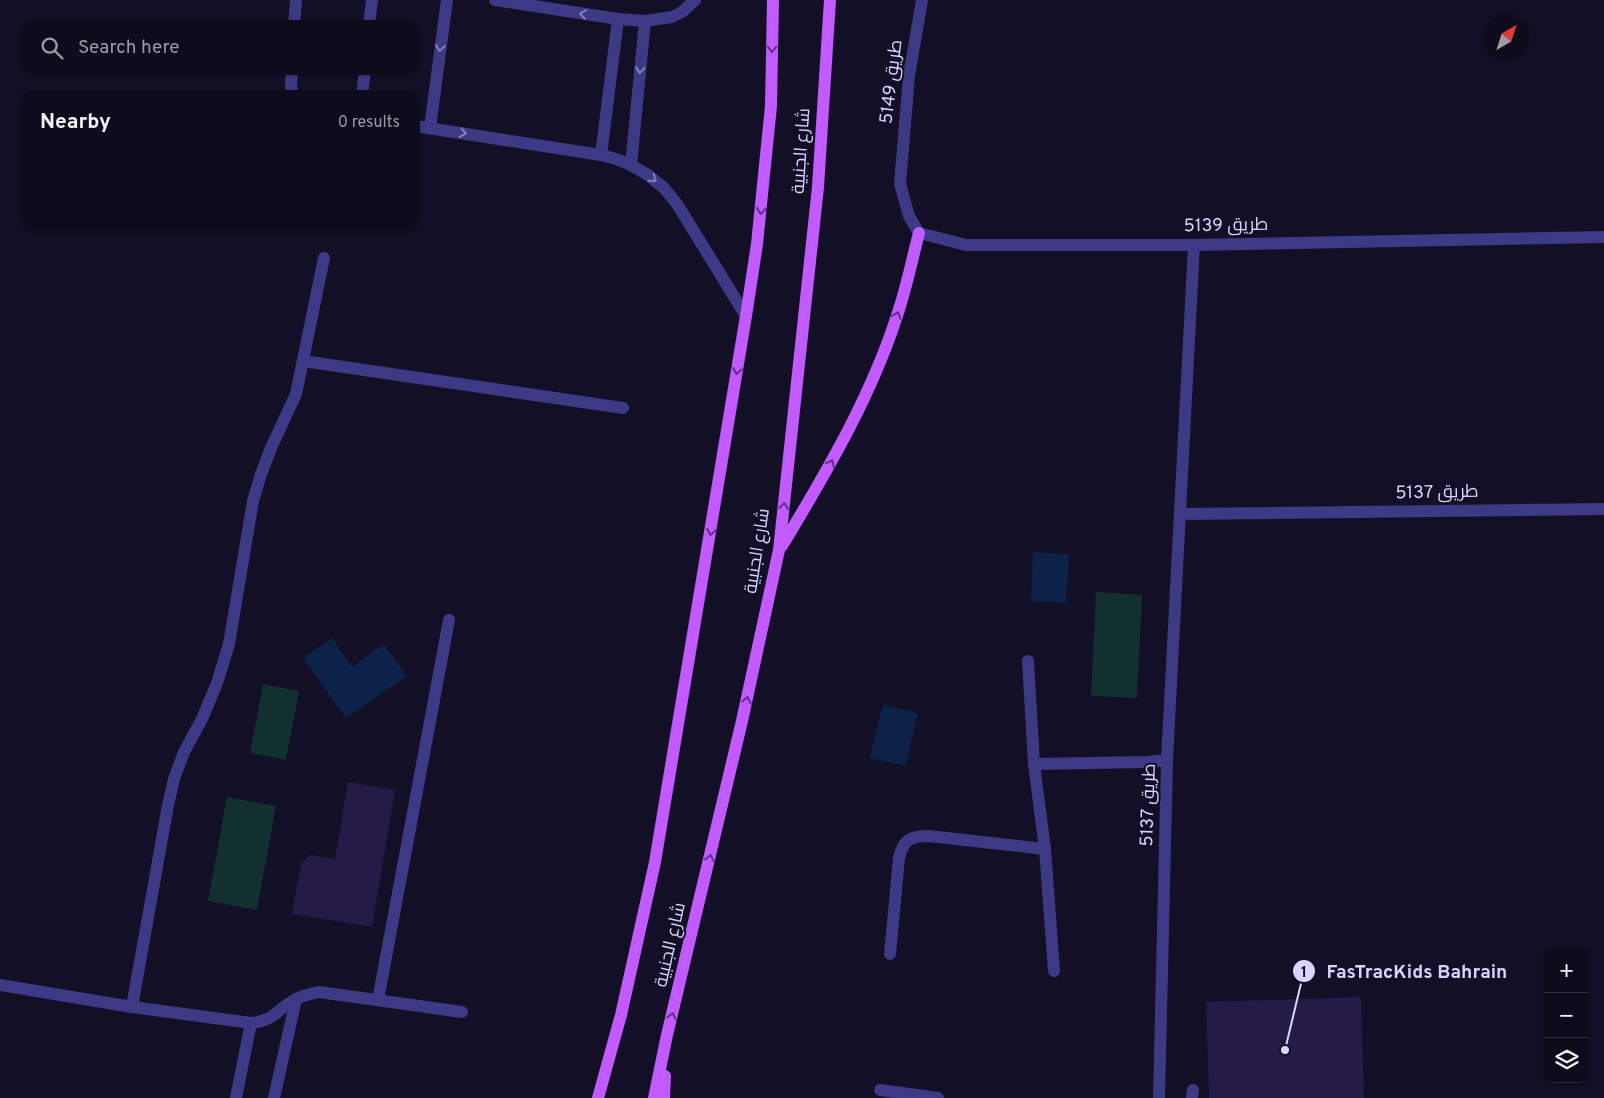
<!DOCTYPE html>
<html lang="en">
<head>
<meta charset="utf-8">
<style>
  body { margin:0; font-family:Overpass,Cairo,sans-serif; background:#171425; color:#f1f3f6 }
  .controls { position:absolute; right:15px; bottom:15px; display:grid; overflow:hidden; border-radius:10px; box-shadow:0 1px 4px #0004 }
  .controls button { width:45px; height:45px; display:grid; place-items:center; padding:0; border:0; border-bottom:1px solid #2e2b3b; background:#0e0b1c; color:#f1f3f6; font:25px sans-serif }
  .compass { position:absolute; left:1484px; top:15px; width:45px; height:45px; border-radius:50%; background:#0e0b1c; box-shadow:0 1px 4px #0004; rotate:39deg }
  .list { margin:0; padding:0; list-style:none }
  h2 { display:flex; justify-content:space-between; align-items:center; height:65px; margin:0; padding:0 20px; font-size:21px }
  h2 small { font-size:16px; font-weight:400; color:#9b9ba3 }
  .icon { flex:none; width:28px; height:28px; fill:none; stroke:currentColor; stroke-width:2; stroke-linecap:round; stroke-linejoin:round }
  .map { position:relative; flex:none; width:1604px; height:1098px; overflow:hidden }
  .search { position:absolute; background:#0e0b1c; box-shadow:0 1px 4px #0004; left:20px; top:20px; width:400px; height:55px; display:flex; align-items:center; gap:12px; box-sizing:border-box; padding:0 18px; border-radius:15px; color:#9b9ba3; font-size:19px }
  .panel { position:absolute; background:#0e0b1c; box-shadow:0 1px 4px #0004; left:20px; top:90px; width:400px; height:140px; border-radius:15px }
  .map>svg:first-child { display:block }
</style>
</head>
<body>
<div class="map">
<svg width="1604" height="1098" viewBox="0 0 1604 1098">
  <rect width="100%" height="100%" fill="#130f26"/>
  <g fill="#12302f">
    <polygon points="1096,592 1142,595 1137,698 1091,696"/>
    <polygon points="263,684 299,691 286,760 250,753"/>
    <polygon points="227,797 276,806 257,910 208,901"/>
  </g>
  <g fill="#0c2248">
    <polygon points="1033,552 1069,554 1066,603 1031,601"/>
    <polygon points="332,638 352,667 384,644 407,676 346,718 303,658"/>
    <polygon points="883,705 918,713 905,766 870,758"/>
  </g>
  <g fill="#241b47">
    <polygon points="348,782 395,790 372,927 292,914 301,863 311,855 335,859"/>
    <polygon points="1361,997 1364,1098 1209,1098 1206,1002"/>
  </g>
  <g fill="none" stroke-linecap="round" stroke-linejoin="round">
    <g stroke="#3d3a85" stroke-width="12">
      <polyline points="495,0 618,19 645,21 672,17 682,12 695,0"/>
      <polyline points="922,0 909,76 900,184 909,216 919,233 966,245 1194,245 1604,237"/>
      <polyline points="294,25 296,0"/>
      <polyline points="369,25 372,0"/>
      <polyline points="292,70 291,86 293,95"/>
      <polyline points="362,95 365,70"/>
      <polyline points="415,126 601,155 616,159 631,165 648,175 664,188 677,204 746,316"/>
      <polyline points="430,128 447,0"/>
      <polyline points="601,155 618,19"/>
      <polyline points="631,165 645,21"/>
      <polyline points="303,361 623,408"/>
      <polyline points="1180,514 1604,509"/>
      <polyline points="1028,661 1034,764 1045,849 1054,971"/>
      <polyline points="1034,764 1146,762 1167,760"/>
      <path d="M890 954 899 858C903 840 910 836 929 836L1045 849"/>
      <path d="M0 985 132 1007 251 1023C277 1020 276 1009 296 999 303 995 311 994 319 992L462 1012"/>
      <polyline points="378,1000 449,620"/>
      <polyline points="132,1007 168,805 174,779 184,752 202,719 217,683 229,644 253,501 261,474 271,448 296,394 324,258"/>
      <polyline points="880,1090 938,1098"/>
      <polyline points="236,1098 251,1023"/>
      <polyline points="274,1098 296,999"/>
      <polyline points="1159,1098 1167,760 1194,245"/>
      <polyline points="1192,1098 1193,1090"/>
    </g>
    <g stroke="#c25bff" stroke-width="12">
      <path d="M782 546C829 468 875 390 901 303 908 280 913 256 919 233"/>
      <polyline points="598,1098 621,1015 655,862 746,316 757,244 771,106 773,0"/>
      <polyline points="654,1098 667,1035 742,721 779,550 818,187 830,0"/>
      <polyline points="664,1098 665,1076"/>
    </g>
  </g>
  <defs><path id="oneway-chevron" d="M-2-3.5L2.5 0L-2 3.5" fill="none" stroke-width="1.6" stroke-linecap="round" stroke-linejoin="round" transform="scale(1.25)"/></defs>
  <g stroke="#837fbc">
    <use href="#oneway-chevron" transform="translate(583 14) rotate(-171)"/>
    <use href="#oneway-chevron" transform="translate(440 48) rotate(97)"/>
    <use href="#oneway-chevron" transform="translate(640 70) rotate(96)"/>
    <use href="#oneway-chevron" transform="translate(463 133) rotate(9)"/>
    <use href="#oneway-chevron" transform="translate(653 179) rotate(39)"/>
  </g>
  <g stroke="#623188">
    <use href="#oneway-chevron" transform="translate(772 49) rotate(91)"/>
    <use href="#oneway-chevron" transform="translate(761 211) rotate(96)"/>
    <use href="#oneway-chevron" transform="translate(897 315) rotate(-70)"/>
    <use href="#oneway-chevron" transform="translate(737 371) rotate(99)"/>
    <use href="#oneway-chevron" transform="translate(831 463) rotate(-62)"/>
    <use href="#oneway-chevron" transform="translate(784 506) rotate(-84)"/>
    <use href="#oneway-chevron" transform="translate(711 532) rotate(99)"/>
    <use href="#oneway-chevron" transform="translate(747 700) rotate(-78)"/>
    <use href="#oneway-chevron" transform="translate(710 858) rotate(-77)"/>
    <use href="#oneway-chevron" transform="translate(672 1016) rotate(-77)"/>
  </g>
  <g text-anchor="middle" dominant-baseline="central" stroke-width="4" stroke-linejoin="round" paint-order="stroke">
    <g font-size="18" fill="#d9d4ff" stroke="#130f26">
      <text transform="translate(892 82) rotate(-83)">طريق 5149</text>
      <text transform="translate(802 151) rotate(-86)">شارع الجنبية</text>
      <text transform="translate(1226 226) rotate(-1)">طريق 5139</text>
      <text transform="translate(1437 493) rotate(-1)">طريق 5137</text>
      <text transform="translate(758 551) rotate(-81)">شارع الجنبية</text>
      <text transform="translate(1149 805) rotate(-88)">طريق 5137</text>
      <text transform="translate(671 945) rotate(-77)">شارع الجنبية</text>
    </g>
  </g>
  <path fill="none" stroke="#d9d4ff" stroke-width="2" d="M1285 1050L1304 971"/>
  <g fill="#d9d4ff" stroke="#130f26" stroke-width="2">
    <circle cx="1285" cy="1050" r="5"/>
    <circle cx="1304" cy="971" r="12"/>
  </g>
  <g font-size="15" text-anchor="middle" font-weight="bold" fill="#111">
    <text x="1304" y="977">1</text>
  </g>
  <g font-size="19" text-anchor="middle" font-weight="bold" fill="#d9d4ff" stroke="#130f26" stroke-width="4" stroke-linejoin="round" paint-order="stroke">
    <text x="1417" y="978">FasTracKids Bahrain</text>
  </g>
</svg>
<div class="controls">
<button>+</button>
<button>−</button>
<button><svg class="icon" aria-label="layers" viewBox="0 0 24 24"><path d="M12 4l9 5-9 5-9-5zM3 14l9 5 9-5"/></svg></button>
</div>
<svg class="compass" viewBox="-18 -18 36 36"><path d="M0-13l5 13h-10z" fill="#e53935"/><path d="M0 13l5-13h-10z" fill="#9b9ba3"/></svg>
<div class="search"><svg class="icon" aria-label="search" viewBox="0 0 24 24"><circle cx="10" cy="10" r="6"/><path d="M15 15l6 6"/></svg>Search here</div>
<section class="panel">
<h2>Nearby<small>0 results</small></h2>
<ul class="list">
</ul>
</section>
</div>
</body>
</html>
